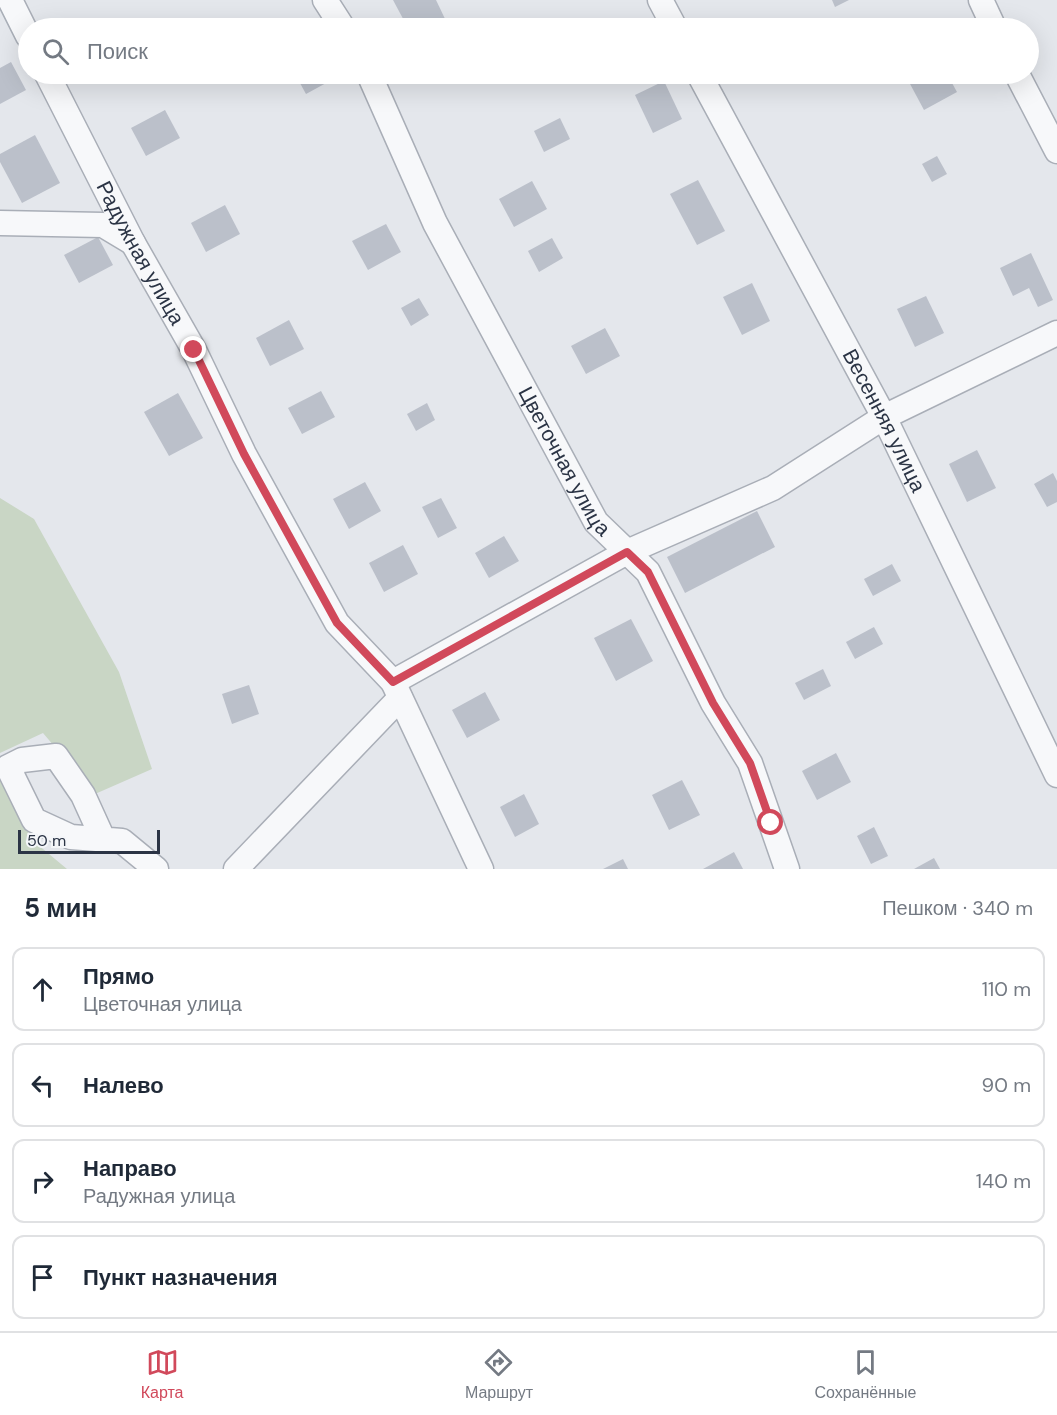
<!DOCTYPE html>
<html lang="ru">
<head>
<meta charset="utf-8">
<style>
  body { margin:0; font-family:"DM Sans",sans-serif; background:#f2f2f3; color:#1f2937 }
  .scale { position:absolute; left:18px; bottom:15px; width:142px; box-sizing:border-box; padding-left:6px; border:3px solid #2b3445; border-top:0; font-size:16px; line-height:21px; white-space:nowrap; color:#2b3445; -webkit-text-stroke:4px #f4f6f9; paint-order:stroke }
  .stop { position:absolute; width:18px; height:18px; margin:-14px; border:4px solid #d1495b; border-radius:50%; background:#fff }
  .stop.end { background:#d1495b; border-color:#fff; box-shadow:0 2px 6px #0008 }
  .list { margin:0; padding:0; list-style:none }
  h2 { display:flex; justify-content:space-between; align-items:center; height:78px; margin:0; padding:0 24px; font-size:26px }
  h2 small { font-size:20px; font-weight:400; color:#747a83 }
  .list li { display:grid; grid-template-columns:39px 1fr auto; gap:18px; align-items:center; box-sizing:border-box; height:84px; margin:0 12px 12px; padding:0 12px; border:2px solid #e0e1e3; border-radius:12px }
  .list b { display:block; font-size:22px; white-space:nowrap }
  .list p { margin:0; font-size:20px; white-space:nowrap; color:#747a83 }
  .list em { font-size:20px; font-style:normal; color:#747a83 }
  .icon { flex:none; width:33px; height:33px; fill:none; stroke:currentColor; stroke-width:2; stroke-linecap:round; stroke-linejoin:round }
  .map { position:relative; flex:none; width:1057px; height:869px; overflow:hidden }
  .search { position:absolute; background:#fff; box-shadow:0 6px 24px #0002; left:18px; right:18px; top:18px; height:66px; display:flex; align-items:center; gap:15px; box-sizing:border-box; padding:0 21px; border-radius:33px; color:#747a83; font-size:22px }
  .sheet { height:462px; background:#fff }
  nav { display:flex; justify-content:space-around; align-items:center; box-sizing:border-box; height:84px; border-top:2px solid #e0e1e3; background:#fff; font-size:16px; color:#747a83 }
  nav a { display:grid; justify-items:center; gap:3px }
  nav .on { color:#d1495b }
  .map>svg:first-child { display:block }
</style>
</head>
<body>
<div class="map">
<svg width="1057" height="869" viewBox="0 0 1057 869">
  <rect width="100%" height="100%" fill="#e4e7ec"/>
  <g fill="#c9d6c5">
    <polygon points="0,498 34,519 119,672 152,769 95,794 43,733 0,753"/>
    <polygon points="0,769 31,839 67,869 0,869"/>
  </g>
  <g fill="#bbc0ca">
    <polygon points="393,0 436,0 447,23 436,28 408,28"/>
    <polygon points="832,0 849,0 835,7"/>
    <polygon points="11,62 26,90 0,104 0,68"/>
    <polygon points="295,74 338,74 339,76 306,94"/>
    <polygon points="925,74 947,74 957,92 924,110 909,82"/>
    <polygon points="664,81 682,119 653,133 635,95"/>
    <polygon points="165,110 180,138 146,156 131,128"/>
    <polygon points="560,118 570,139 544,152 534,131"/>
    <polygon points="35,135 60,183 22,203 0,162 0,154"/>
    <polygon points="937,156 947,174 932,182 922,164"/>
    <polygon points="698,180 725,231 697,245 670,194"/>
    <polygon points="532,181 547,209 514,227 499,199"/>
    <polygon points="225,205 240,234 206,252 191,223"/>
    <polygon points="386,224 401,252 368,270 352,241"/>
    <polygon points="98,237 113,265 79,283 64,255"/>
    <polygon points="552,238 563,258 539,272 528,251"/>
    <polygon points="1031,253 1053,300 1038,307 1029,288 1013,296 1000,268"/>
    <polygon points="752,283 770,321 742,335 723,297"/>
    <polygon points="926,296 944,333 915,347 897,309"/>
    <polygon points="419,298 429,315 411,326 401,308"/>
    <polygon points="289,320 304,349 270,366 256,338"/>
    <polygon points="605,328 620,356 586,374 571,346"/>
    <polygon points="321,391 335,417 302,434 288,408"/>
    <polygon points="178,393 203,438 169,456 144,412"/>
    <polygon points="427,403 435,420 416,431 407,414"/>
    <polygon points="977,450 996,488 967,502 949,464"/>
    <polygon points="1053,473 1057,481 1057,502 1047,507 1034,484"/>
    <polygon points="365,482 381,511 349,529 333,499"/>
    <polygon points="441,498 457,528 438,538 422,507"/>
    <polygon points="757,511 775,547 685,593 667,557"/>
    <polygon points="504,536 519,561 489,578 475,553"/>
    <polygon points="403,545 418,574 384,592 369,563"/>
    <polygon points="892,564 901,581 873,596 864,579"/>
    <polygon points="631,619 653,661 616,681 594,638"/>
    <polygon points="874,627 883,644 855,659 846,642"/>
    <polygon points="823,669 831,686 804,700 795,683"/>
    <polygon points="249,685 259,714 232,724 222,694"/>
    <polygon points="485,692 500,720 467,738 452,710"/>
    <polygon points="836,753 851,782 817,800 802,771"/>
    <polygon points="682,780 700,815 669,830 652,795"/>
    <polygon points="524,794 539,824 515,837 500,807"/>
    <polygon points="874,827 888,856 871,864 857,836"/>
    <polygon points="734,852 743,869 703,869"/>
    <polygon points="934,858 940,869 914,869"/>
    <polygon points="623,859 628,869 603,869"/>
  </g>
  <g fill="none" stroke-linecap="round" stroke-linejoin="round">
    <defs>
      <g id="minor">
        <polyline points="10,0 28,36"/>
        <polyline points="325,0 343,28"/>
        <polyline points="660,0 675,28"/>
        <polyline points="981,0 994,28"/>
        <path id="s1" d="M47 74 133 243 194 350 244 454 337 623 393 682 481 869"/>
        <path id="s2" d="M369 74 435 223 596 522 648 572 713 703 750 763 787 869"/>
        <path id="s3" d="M699 74 884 417 1057 775"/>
        <polyline points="1017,74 1057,151"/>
        <polyline points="0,223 103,225 133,243"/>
        <polyline points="393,682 627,552 773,488 884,417 1057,333"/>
        <polyline points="103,839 83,795 56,756 22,760 8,767 34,820 71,837 122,841 156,869"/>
        <polyline points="236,869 400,698"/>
      </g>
    </defs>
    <use href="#minor" stroke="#a9aeb7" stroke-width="27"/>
    <use href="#minor" stroke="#f7f8fa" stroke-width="24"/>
  </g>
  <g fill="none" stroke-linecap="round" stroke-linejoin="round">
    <polyline stroke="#d1495b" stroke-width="8" points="194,350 244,454 337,623 393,682 627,552 648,572 713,703 750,763 771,823"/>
  </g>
  <g text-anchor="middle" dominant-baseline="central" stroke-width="4.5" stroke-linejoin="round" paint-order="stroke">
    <g font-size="21" fill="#2b3445" stroke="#f4f6f9">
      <text stroke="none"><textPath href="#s1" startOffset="202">Радужная улица</textPath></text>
      <text stroke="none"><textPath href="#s3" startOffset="393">Весенняя улица</textPath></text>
      <text stroke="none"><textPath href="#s2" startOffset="434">Цветочная улица</textPath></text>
    </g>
  </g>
</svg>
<div class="scale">50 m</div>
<div class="stop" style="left:771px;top:823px"></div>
<div class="stop end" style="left:194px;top:350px"></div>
<div class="search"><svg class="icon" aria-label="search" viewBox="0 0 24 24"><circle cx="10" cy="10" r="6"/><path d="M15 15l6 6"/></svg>Поиск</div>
</div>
<section class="sheet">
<h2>5 мин<small>Пешком · 340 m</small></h2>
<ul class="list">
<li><svg class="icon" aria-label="ahead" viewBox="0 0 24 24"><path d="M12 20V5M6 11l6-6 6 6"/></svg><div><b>Прямо</b><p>Цветочная улица</p></div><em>110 m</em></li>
<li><svg class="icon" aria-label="left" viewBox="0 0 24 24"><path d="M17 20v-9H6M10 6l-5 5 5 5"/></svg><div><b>Налево</b></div><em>90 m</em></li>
<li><svg class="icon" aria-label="right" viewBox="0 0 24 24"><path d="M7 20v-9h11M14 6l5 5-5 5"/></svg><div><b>Направо</b><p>Радужная улица</p></div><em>140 m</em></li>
<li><svg class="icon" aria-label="arrive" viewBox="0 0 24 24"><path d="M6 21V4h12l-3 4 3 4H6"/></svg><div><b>Пункт назначения</b></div></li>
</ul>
</section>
<nav>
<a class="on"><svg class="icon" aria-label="map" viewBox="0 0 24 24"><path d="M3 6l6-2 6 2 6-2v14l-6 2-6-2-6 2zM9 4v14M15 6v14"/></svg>Карта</a>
<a><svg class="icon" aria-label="directions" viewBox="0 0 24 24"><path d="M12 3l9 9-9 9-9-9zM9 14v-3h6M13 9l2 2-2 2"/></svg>Маршрут</a>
<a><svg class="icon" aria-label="saved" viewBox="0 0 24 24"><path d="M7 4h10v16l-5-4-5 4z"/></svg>Сохранённые</a>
</nav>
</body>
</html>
